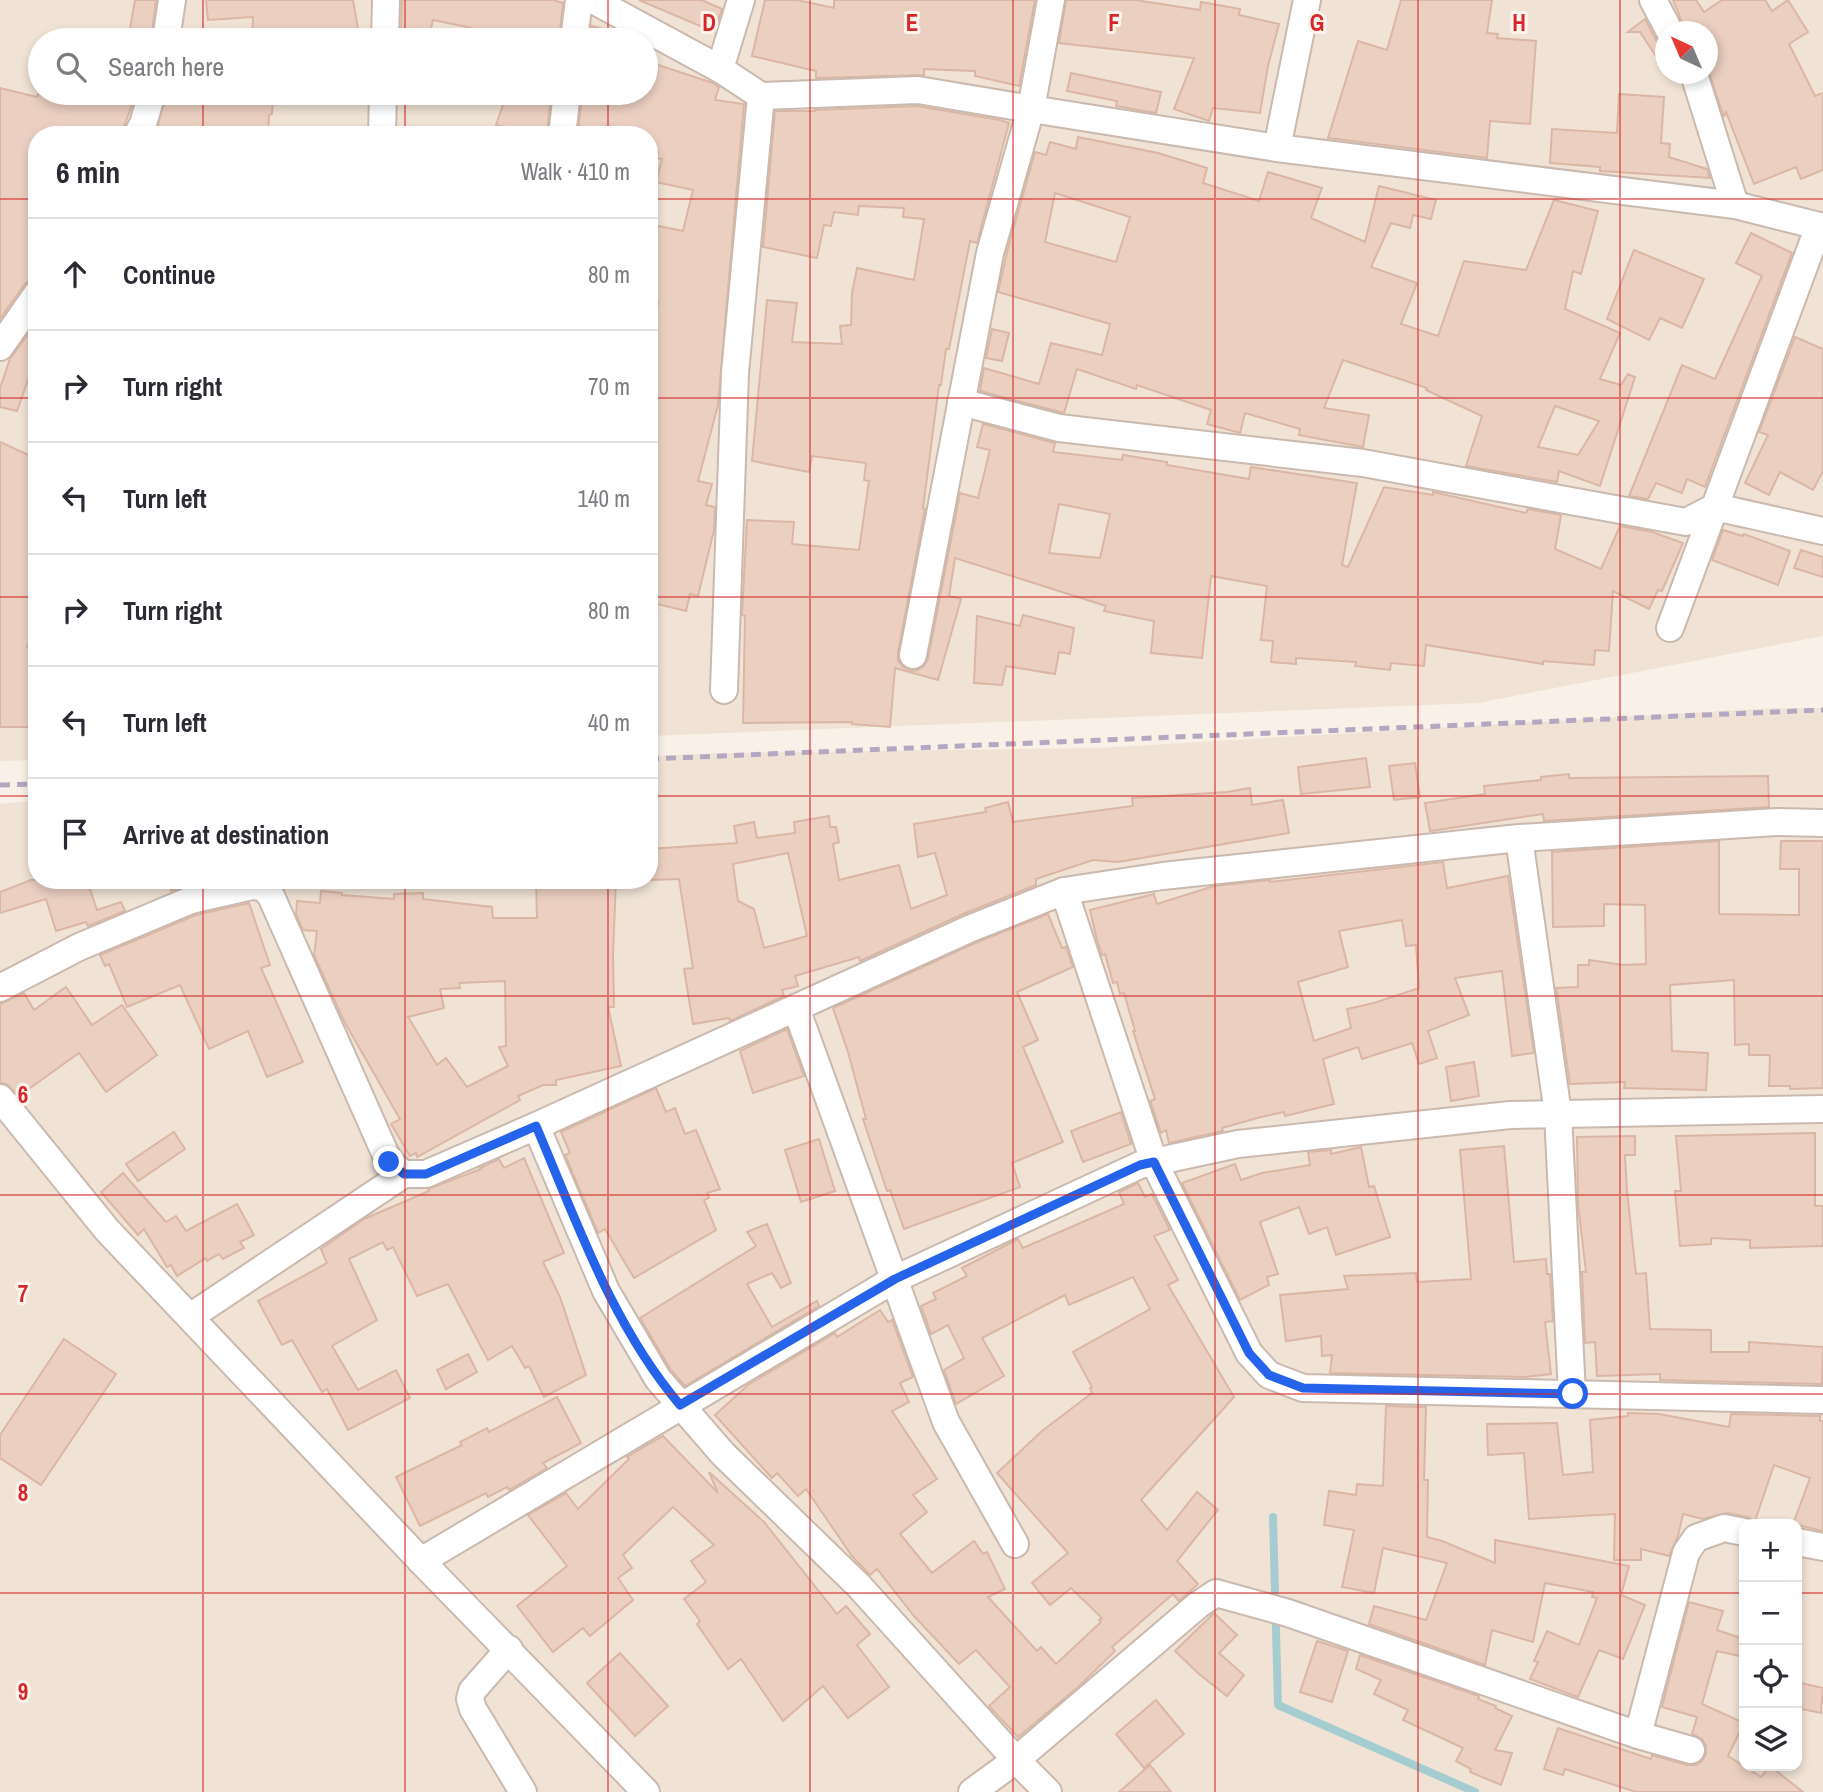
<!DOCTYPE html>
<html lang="en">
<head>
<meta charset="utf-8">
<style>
  body { margin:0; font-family:"Archivo Narrow",sans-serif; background:#f2f2f3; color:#2b2b33 }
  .controls { position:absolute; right:21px; bottom:21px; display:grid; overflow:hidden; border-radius:14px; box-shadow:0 4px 10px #0003 }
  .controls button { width:63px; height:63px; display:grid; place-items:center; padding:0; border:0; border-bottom:2px solid #e1e1e2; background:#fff; color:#2b2b33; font:35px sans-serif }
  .compass { position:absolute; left:1655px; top:21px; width:63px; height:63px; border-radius:50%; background:#fff; box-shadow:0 4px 10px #0003; rotate:316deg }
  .stop { position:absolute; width:21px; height:21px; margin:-16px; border:5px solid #2563eb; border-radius:50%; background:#fff }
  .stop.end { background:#2563eb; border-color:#fff; box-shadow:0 2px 7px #0008 }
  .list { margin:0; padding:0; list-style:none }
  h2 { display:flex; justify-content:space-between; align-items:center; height:91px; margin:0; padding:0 28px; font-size:30px }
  h2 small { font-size:23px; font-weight:400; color:#7c7c81 }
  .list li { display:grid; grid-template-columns:46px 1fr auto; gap:21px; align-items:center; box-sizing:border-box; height:112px; padding:0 28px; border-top:2px solid #e1e1e2 }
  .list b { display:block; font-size:26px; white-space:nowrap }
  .list em { font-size:23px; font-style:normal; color:#7c7c81 }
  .icon { flex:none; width:38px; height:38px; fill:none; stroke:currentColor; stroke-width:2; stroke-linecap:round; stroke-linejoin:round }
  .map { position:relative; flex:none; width:1823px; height:1792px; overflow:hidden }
  .search { position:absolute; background:#fff; box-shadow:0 4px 10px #0003; left:28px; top:28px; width:630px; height:77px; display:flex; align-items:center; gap:18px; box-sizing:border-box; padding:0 24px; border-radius:38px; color:#7c7c81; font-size:26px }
  .panel { position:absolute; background:#fff; box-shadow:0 4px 10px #0003; left:28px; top:126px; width:630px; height:763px; border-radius:28px }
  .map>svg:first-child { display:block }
</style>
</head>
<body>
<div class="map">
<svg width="1823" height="1792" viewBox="0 0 1823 1792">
  <rect width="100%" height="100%" fill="#f9f1e7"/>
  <g fill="#f0e3d6" fill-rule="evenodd">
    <path d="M0 0H1823V636L1478 703 649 736V135H37V760L0 761ZM1666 32H1708V74H1666ZM40 40H646V93H40Z"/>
    <path d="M1774 708H1823V1792H0V804L37 800V880H649V756L727 753 1098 748ZM1744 1524H1797V1766H1744Z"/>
  </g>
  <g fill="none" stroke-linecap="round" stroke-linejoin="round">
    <polyline stroke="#a5cdd1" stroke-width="8" points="1273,1517 1278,1705 1475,1792"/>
  </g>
  <g fill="#ebd0c2" stroke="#dcb6a4" stroke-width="2" fill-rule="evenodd">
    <polygon points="135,0 156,0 151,40 128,40"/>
    <polygon points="206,0 353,0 360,40 252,40 253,17 208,20"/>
    <polygon points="402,0 553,0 563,3 559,40 468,40 472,28 433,20 428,40 401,40"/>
    <polygon points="639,0 702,0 722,9 714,32"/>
    <polygon points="765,0 797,0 834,8 834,0 1035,0 1019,86 975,76 975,71 946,70 924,69 924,75 816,78 816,71 752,56"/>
    <polygon points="1066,0 1135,0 1200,10 1201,2 1240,9 1239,15 1279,24 1268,66 1260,113 1213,108 1209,121 1174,109 1194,58 1059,43"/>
    <polygon points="1401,0 1492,0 1487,33 1498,34 1497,38 1536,41 1530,124 1490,121 1487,158 1328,138 1358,41 1387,50"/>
    <polygon points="1673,0 1696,0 1704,12 1722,0 1765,0 1772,11 1788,0 1808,32 1789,44 1815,96 1823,93 1823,170 1801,179 1796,167 1754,184 1726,112 1724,116 1723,114 1707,67 1707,32 1686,32"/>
    <polygon points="1645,19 1656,40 1665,47 1665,70 1640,32 1628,32"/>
    <polygon points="592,26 620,34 619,40 590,40"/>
    <polygon points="646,61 713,83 719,87 715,100 744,104 718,405 698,481 712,484 706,505 715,507 714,530 698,596 690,594 686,611 649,602 649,355 651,355 658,302 649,301 649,224 683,231 693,190 656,182 662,159 656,158 658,152 649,150 649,135 578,135 582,93 646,93"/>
    <polygon points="1071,73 1161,92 1156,113 1116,106 1117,101 1067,91"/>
    <polygon points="0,88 37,97 39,93 68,93 93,102 96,93 136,93 121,135 37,135 37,278 30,280 24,285 0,319"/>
    <polygon points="167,93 273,93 272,114 269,115 268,135 155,135"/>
    <polygon points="507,93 551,93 547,135 501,135 503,127 496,125"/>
    <polygon points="1619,94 1664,97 1661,143 1670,144 1669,157 1707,169 1710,178 1600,171 1600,167 1550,163 1552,129 1617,133"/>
    <path d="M917 106 1000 120 1009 123 977 243 970 241 949 349H946L941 385H939L923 508 925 509 898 652V661L903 667 911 671 917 670 924 666 928 659 960 493 978 498 990 450 977 447 983 424 1055 443 1053 452 1122 460 1123 455 1167 462V465L1249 479 1251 467 1357 483 1342 565 1348 567 1384 487 1433 495V492L1526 513 1528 509 1561 515 1555 549 1601 569 1620 526 1652 532 1683 543 1662 591 1658 590 1649 609 1613 591 1609 651 1595 650 1594 665 1543 661V664L1426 645 1424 666 1391 663 1390 670 1355 666 1356 662 1296 658V664L1271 662 1273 641 1261 640 1267 586 1211 576 1202 658 1151 653 1154 621 1104 611 1106 606 955 558 949 596 961 599 938 680 895 668 890 727 852 724V722L743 723 745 616 742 615 747 520 794 522 792 544 859 550 869 481 864 480 866 463 812 456 809 472 752 461 767 300 797 303 792 342 842 344 840 326 851 325 852 293 857 268 914 280 924 219 903 217 904 208 859 206 858 215 834 212 831 226 824 225 817 258 763 247 775 111H815V110ZM1059 504 1110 514 1100 558 1049 553Z"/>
    <path d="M1078 137 1158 153 1207 168 1203 183 1259 201 1268 172 1322 188 1311 218 1365 242 1379 186 1436 200 1431 219 1413 215 1410 228 1391 223 1371 267 1417 283 1401 324 1438 336 1464 261 1526 270 1554 200 1598 211 1581 274 1573 271 1565 309 1620 333 1600 379 1621 385 1628 374 1635 377 1600 486 1559 471 1557 482 1466 466 1482 416 1426 390 1427 388 1343 360 1324 408 1369 415 1363 447 1299 435 1300 429 1245 413 1240 433 1207 424 1211 410 1137 385 1136 389 1077 369 1064 413 980 391 984 368 1039 384 1051 343 1102 355 1110 324 998 292 1007 252 1035 152 1046 155 1050 142 1076 149ZM1055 193 1130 217 1116 262 1045 242ZM1555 406 1599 421 1578 455 1538 447Z"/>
    <polygon points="1751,233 1792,253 1705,487 1687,479 1682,493 1656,483 1648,499 1629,496 1682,365 1715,379 1720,368 1762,276 1736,263"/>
    <polygon points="1634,250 1704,279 1682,328 1660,318 1649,340 1607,319"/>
    <polygon points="37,322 37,354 17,411 0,407 0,388 10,359"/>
    <polygon points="992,329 1009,333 1002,361 986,358"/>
    <polygon points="1795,337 1823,349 1823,471 1813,490 1780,472 1769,495 1745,483 1768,435 1759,432"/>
    <polygon points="0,442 37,459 37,620 27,647 37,648 37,727 0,727"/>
    <polygon points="1723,530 1743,536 1744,534 1790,551 1778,585 1712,560"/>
    <polygon points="1801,550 1823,557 1823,577 1794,568"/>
    <polygon points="1023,615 1074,628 1070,654 1059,652 1055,674 1006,666 1002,685 974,683 977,616 1020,626"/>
    <polygon points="1366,758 1370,787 1301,794 1298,767"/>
    <polygon points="1415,763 1420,797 1394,800 1389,766"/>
    <polygon points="1569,774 1569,778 1768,776 1769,807 1544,821 1543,814 1430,831 1425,803 1485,794 1484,786 1541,780 1541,777"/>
    <path d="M1250 788 1252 805 1283 800 1289 833 1118 862 1093 860 1036 879V885L963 914 860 961 859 957 795 976 798 986 782 990 784 996 730 1021 729 1018 693 1024 684 969 693 968 679 879 649 880V849L737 843 734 826 754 822 757 838 795 833 794 822 829 816 830 827H836L839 842 833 844 839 880 899 865 911 909 947 895 935 853 918 857 914 824 986 812 985 808 1008 802 1013 822 1133 806 1132 798 1227 792ZM788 853 807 936 764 948 754 909 738 901 733 864Z"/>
    <polygon points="1719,841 1719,914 1799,915 1799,869 1780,869 1781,841 1823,841 1823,1088 1790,1089 1790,1086 1769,1086 1770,1055 1749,1055 1749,1044 1735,1045 1734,980 1670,985 1672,1051 1708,1053 1706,1090 1624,1088 1625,1082 1570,1084 1556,988 1578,987 1578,965 1589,965 1589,960 1623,965 1646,964 1645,905 1604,904 1604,926 1553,927 1552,852"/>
    <path d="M1443 862 1447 888 1508 876 1534 1053 1512 1056 1502 971 1455 978 1469 1015 1428 1031 1437 1058 1419 1064 1412 1043 1362 1059 1358 1047 1323 1059 1334 1104 1285 1116 1284 1112 1261 1117 1222 1128 1223 1131 1169 1143 1166 1130 1161 1133 1150 1101 1155 1099 1133 1031H1135L1124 993 1120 994 1117 982 1113 983 1105 954 1102 955 1097 940 1090 910 1154 894 1157 904 1214 886 1270 880V882ZM1402 920 1406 946 1416 945 1419 988 1374 1003 1347 1009 1351 1028 1314 1041 1298 982 1348 967 1339 931Z"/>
    <polygon points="31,880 91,880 92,885 89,886 97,910 121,902 125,911 88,926 86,922 56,931 46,899 0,913 0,892"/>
    <polygon points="167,880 207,880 171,891"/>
    <path d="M536 880H616L613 955 614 1007H608L621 1066 556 1080V1085H543L518 1096 520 1100 417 1157 416 1153 410 1156 391 1124 400 1119 344 1021 314 955 317 931 303 930 296 914 297 901 320 903 321 891 342 893V895L394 899V894L423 893V899L492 907 493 918H537ZM505 981 506 1046 499 1047 508 1066 467 1087 446 1058 437 1065 408 1017 444 1008 440 989 460 988 459 983Z"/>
    <polygon points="249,903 270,965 261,968 303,1062 267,1077 248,1031 209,1049 180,985 127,1007 109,964 105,966 100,955 196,915"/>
    <polygon points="1048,914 1062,948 1066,947 1073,967 1017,992 1038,1040 1023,1047 1063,1142 1012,1163 1020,1187 904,1229 890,1190 887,1191 863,1119 866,1119 848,1052 833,1008 975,943"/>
    <polygon points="66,987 92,1025 122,1005 157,1055 106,1092 79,1053 19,1096 6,1084 0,1083 0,1004 24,993 34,1010"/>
    <polygon points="787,1029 804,1076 753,1093 740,1051"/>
    <polygon points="1474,1062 1479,1096 1451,1101 1446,1067"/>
    <polygon points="656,1088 666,1112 675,1108 685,1134 696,1130 720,1189 707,1193 709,1198 704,1200 716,1230 634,1278 605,1229 598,1233 565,1155 570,1153 561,1132"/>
    <polygon points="1121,1112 1131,1144 1083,1162 1071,1131"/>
    <polygon points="174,1132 185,1149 138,1181 126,1164"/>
    <polygon points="1815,1133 1815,1206 1823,1206 1823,1246 1750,1248 1750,1240 1711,1238 1711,1244 1680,1246 1675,1191 1681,1191 1676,1136"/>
    <polygon points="1635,1136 1635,1155 1625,1155 1627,1191 1636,1274 1646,1273 1650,1329 1711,1330 1711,1352 1749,1352 1749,1342 1823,1347 1822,1384 1660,1380 1660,1374 1597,1376 1595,1342 1585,1343 1582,1272 1586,1272 1578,1204 1577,1137"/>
    <polygon points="819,1139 835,1191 801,1202 785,1150"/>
    <polygon points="1504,1146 1514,1262 1546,1259 1547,1274 1550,1274 1553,1321 1545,1322 1551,1374 1525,1377 1330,1373 1332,1355 1322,1356 1321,1336 1286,1341 1280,1295 1348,1289 1344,1276 1416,1273 1417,1282 1471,1279 1460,1150"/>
    <polygon points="1361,1147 1369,1187 1374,1186 1390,1237 1336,1255 1327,1227 1309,1234 1299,1207 1260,1222 1278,1274 1267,1277 1269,1285 1240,1300 1182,1183 1235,1164 1241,1180 1262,1173 1310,1165 1308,1152 1331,1150 1331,1154"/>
    <polygon points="524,1158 564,1253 543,1262 560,1297 586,1375 544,1397 529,1366 525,1368 512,1346 488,1360 448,1284 417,1296 393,1247 387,1250 383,1242 349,1259 377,1320 332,1346 358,1390 396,1370 410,1398 348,1430 327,1389 322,1392 292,1340 282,1345 258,1301 327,1263 321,1249 364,1219 429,1191 428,1189 481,1169 480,1168 499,1159 504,1168"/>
    <polygon points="123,1173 166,1222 176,1216 186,1231 237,1204 254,1235 240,1242 244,1248 223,1259 219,1254 207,1261 206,1258 177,1276 171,1265 167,1267 144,1229 138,1235 101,1192"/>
    <polygon points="1138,1183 1145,1197 1152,1194 1170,1230 1154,1236 1178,1280 1168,1285 1234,1397 1141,1500 1167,1530 1197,1492 1218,1510 1177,1561 1198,1584 1179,1601 1173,1594 1112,1647 1115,1651 1078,1687 1018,1737 989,1706 1010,1687 976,1650 959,1664 914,1616 877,1569 870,1575 852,1556 806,1489 798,1496 777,1473 772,1478 715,1415 748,1385 835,1333 837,1337 880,1310 888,1322 892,1320 913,1377 900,1383 909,1402 892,1411 937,1479 913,1495 927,1512 900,1534 932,1573 974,1541 983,1554 987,1552 1005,1589 988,1597 1037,1651 1041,1647 1056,1664 1101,1622 1099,1620 1102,1618 1071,1588 1050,1605 1032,1583 1068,1553 997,1473 1042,1431 1092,1393 1090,1388 1092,1387 1073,1352 1150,1309 1133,1277 1069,1305 1065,1295 982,1338 1004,1376 956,1404 944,1370 964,1358 948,1325 931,1334 921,1306 936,1299 933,1293 967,1276 962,1268 1018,1239 1023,1248 1124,1204 1119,1192"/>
    <polygon points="767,1224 791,1283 781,1288 772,1273 747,1284 772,1327 817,1301 819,1306 685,1386 671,1370 640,1318 756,1246 747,1232"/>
    <polygon points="64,1339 116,1374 41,1485 0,1458 0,1435"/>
    <polygon points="468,1354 477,1372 446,1389 437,1370"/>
    <polygon points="557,1397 581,1443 543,1463 547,1468 509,1490 507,1487 488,1497 486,1493 420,1526 396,1477 462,1445 460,1442 487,1428 489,1432"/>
    <polygon points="1386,1406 1426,1407 1424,1480 1428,1480 1427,1537 1442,1541 1495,1563 1495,1540 1629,1566 1621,1595 1645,1605 1623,1659 1599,1650 1578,1697 1530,1679 1538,1662 1534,1661 1547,1631 1579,1645 1597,1598 1592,1597 1593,1592 1545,1583 1533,1642 1492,1630 1485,1665 1369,1624 1374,1606 1426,1620 1447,1563 1383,1548 1374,1593 1342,1587 1354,1530 1324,1525 1329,1491 1356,1495 1357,1484 1383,1486"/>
    <polygon points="1628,1413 1659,1414 1729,1427 1731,1414 1820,1416 1820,1421 1823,1421 1823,1531 1793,1524 1810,1478 1774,1465 1755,1521 1747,1517 1727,1513 1703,1519 1683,1514 1678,1536 1669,1556 1641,1549 1641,1560 1614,1560 1615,1514 1529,1519 1524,1453 1488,1455 1487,1424 1557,1423 1563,1475 1593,1472 1590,1420 1628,1416"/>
    <polygon points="663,1436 718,1493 709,1472 764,1522 837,1614 846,1606 870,1634 857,1645 889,1687 848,1718 823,1686 783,1721 741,1659 728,1669 697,1624 700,1621 684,1599 706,1582 691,1561 714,1545 673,1507 623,1555 632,1568 618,1578 633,1600 590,1636 583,1628 553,1652 517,1606 567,1566 528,1515 566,1493 578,1509 629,1459 627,1457"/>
    <polygon points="1689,1602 1723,1611 1717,1630 1744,1639 1744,1657 1717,1651 1702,1704 1744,1723 1728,1756 1761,1777 1770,1766 1803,1792 1636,1792 1565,1769 1563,1775 1544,1769 1558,1728 1651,1759 1652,1755 1687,1765 1696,1765 1702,1761 1706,1754 1706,1746 1702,1739 1692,1734 1697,1717 1662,1707"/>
    <polygon points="1214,1613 1237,1635 1219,1653 1244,1675 1227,1696 1199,1674 1175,1651"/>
    <polygon points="1317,1641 1348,1651 1332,1702 1300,1692"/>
    <polygon points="620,1653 668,1706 635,1736 587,1683"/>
    <polygon points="1360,1655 1479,1696 1478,1699 1496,1706 1495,1708 1512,1716 1495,1750 1512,1753 1501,1785 1470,1772 1471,1769 1456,1761 1463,1748 1403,1720 1408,1710 1374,1694 1381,1680 1356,1669"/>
    <polygon points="1797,1682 1823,1688 1821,1713 1797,1708"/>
    <polygon points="1156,1700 1184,1734 1144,1768 1116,1734"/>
    <polygon points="1150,1765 1171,1792 1119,1792"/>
  </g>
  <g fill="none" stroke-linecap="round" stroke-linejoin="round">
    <defs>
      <g id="minor">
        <polyline points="593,0 720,69 761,96 735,373 724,690"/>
        <polyline points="1051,0 1031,109 1277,148 1735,205 1823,227"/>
        <polyline points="1653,0 1670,32"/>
        <polyline points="166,40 172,0"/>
        <polyline points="385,40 386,0"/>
        <polyline points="574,40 579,0"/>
        <polyline points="720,69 741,0"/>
        <polyline points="1694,74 1735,205"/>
        <polyline points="761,96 918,90 1031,109 990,253 913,655"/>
        <polyline points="137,135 143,124 152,93"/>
        <polyline points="382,135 383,93"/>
        <polyline points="562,135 567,93"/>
        <polyline points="1277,148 1307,0"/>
        <polyline points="0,347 37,294"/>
        <polyline points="961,402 1059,428 1363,463 1686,522 1715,507 1823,531"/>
        <polyline points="1670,628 1819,226"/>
        <polyline points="1519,838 1558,1114 1572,1394"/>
        <polyline points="1064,891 1154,1162 1249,1353 1269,1375 1303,1388 1823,1400"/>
        <polyline points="0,988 79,947 191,900 252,886 263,887 271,896 389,1162 404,1174 426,1174 536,1126 969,929 1064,891 1163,876 1519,838 1777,822 1823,823"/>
        <polyline points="796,1008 946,1422 1015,1544"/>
        <polyline points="0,1098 107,1230 421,1561 646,1792"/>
        <polyline points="536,1126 606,1291 658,1379 723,1454 859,1586 1016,1760 1048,1792"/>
        <polyline points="190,1317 404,1174"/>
        <polyline points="1797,1542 1823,1547"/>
        <polyline points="421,1561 895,1279 1140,1165 1238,1144 1510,1115 1823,1109"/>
        <polyline points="509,1649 472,1691 470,1699 473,1709 523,1792"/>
        <polyline points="1638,1735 1686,1553 1696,1538 1724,1528 1744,1532"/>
        <polyline points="972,1792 1016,1760 1198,1605 1216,1593 1288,1613 1638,1735 1691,1750"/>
      </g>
    </defs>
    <use href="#minor" stroke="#cab9ae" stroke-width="30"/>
    <use href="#minor" stroke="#fff" stroke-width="26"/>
    <g stroke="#b4a7c2" stroke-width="5" stroke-dasharray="10 7" stroke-linecap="butt">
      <polyline points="649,759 1823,710"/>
      <polyline points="0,785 37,784"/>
    </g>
  </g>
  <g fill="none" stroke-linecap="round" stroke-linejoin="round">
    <path stroke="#2563eb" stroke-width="9" d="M389 1162 404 1174H426L536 1126C577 1222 612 1325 680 1405L895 1279 1140 1165 1154 1162 1249 1353 1269 1375 1303 1388 1573 1394"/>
  </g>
  <path fill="none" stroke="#d62828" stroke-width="2" stroke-opacity="0.55" d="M203 0V40M405 0V40M608 0V40M810 0V1792M1013 0V1792M1215 0V1792M1418 0V1792M1620 0V1792M203 93V135M405 93V135M608 93V135M0 199H37M649 199H1823M0 398H37M649 398H1823M0 597H37M649 597H1823M0 796H37M649 796H1823M203 880V1792M405 880V1792M608 880V1792M0 996H1823M0 1195H1823M0 1394H1823M0 1593H1744M1797 1593H1823"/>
  <g font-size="23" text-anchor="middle" font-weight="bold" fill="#d62828" stroke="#fdf5ed" stroke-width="6" stroke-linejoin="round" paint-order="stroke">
    <text x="709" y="31">D</text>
    <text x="912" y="31">E</text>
    <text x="1114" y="31">F</text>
    <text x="1317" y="31">G</text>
    <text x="1519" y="31">H</text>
    <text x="23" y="1103">6</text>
    <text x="23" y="1302">7</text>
    <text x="23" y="1501">8</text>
    <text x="23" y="1700">9</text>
  </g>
</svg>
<div class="controls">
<button>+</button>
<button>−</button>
<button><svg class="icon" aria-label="locate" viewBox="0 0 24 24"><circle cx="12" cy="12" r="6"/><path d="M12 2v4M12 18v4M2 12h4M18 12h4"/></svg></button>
<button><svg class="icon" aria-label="layers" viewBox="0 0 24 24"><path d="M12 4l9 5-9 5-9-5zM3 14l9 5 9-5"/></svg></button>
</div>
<svg class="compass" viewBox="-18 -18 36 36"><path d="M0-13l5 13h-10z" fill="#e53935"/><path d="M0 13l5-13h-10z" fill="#7c7c81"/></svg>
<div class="stop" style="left:1573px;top:1394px"></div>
<div class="stop end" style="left:389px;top:1162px"></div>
<div class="search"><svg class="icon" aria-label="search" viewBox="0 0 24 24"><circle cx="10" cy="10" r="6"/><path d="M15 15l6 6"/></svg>Search here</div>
<section class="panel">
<h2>6 min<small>Walk · 410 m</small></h2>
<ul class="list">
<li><svg class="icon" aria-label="ahead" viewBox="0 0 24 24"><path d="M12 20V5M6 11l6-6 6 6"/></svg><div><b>Continue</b></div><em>80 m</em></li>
<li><svg class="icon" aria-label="right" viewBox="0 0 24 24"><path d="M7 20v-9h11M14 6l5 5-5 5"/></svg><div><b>Turn right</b></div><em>70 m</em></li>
<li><svg class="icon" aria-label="left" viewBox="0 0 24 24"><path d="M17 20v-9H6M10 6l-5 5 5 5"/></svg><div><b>Turn left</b></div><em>140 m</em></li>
<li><svg class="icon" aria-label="right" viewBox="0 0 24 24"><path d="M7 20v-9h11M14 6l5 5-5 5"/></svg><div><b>Turn right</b></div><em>80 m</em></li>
<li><svg class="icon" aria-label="left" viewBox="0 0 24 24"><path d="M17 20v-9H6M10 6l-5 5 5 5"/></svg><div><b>Turn left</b></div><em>40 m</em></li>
<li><svg class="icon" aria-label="arrive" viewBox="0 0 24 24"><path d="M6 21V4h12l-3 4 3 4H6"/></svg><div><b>Arrive at destination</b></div></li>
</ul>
</section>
</div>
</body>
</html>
